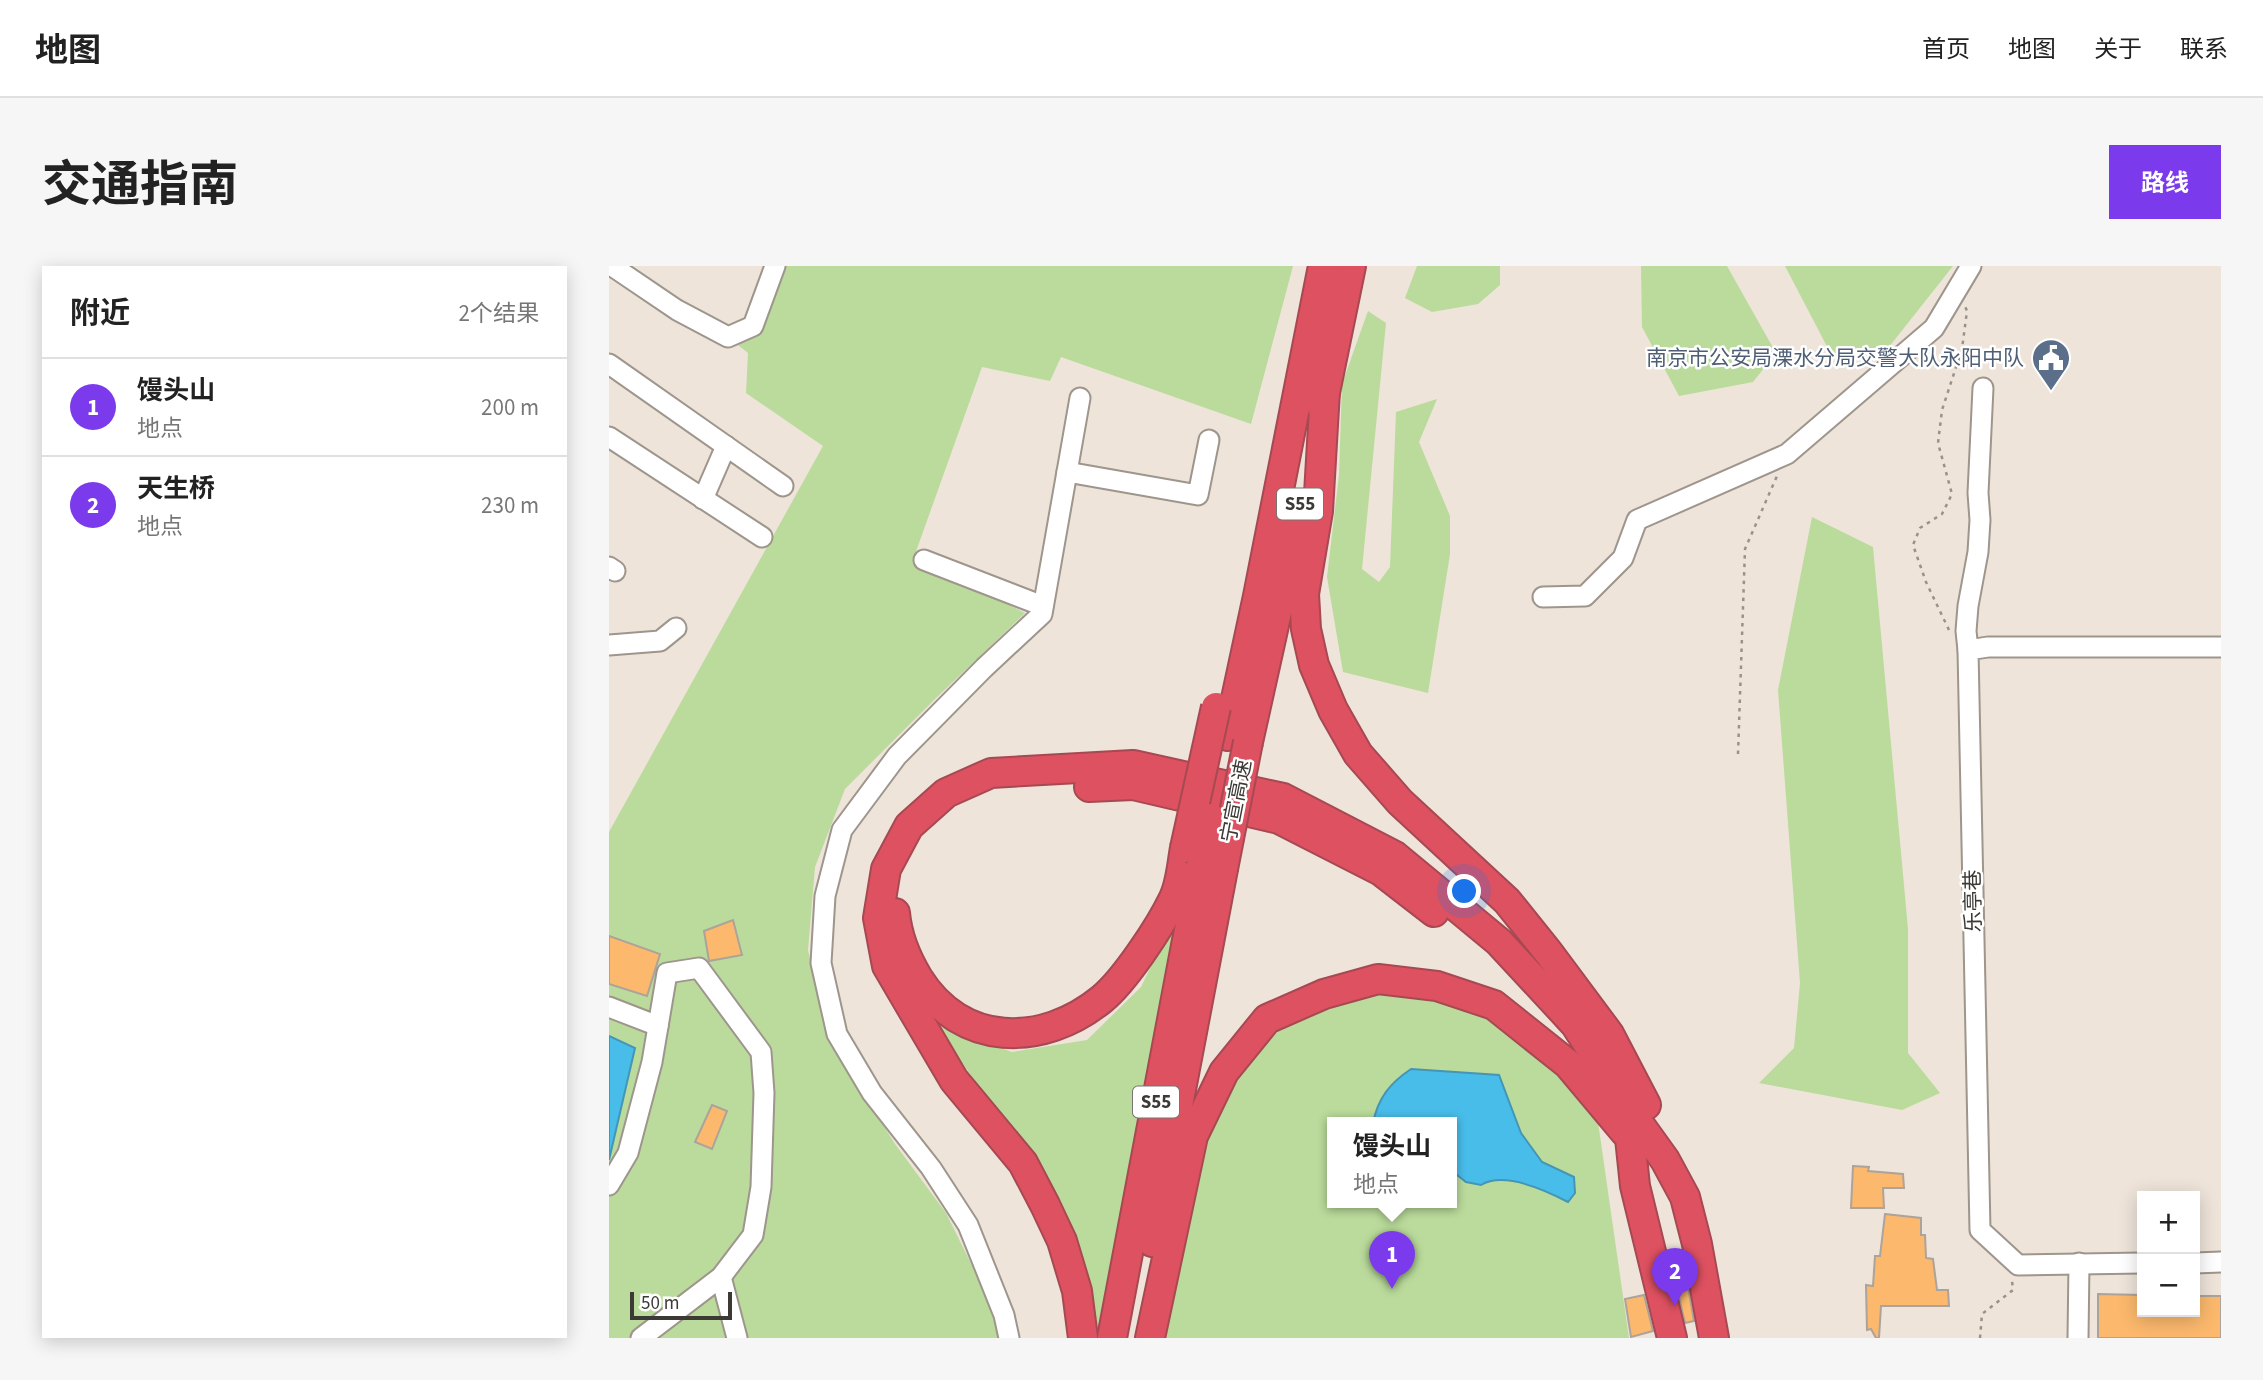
<!DOCTYPE html>
<html lang="zh">
<head>
<meta charset="utf-8">
<style>
  body { margin:0; font-family:"Source Sans 3","Noto Sans SC",sans-serif; background:#f6f6f6; color:#222 }
  .controls { position:absolute; right:21px; bottom:21px; display:grid; overflow:hidden; border-radius:0px; box-shadow:0 4px 18px #0003 }
  .controls button { width:63px; height:63px; display:grid; place-items:center; padding:0; border:0; border-bottom:2px solid #e0e0e0; background:#fff; color:#222; font:35px sans-serif }
  .scale { position:absolute; left:21px; bottom:18px; width:102px; box-sizing:border-box; padding-left:7px; border:4px solid #3d3935; border-top:0; font-size:19px; line-height:24px; white-space:nowrap; color:#3d3935; -webkit-text-stroke:5px #fff; paint-order:stroke }
  .you { position:absolute; left:856px; top:626px; width:24px; height:24px; margin:-18px; border:5px solid #fff; border-radius:50%; background:#1a73e8; box-shadow:0 0 0 10px #1a73e833 }
  .badge { display:grid; place-items:center; width:46px; height:46px; border-radius:50%; background:#7c3aed; color:#fff; font-size:23px; font-weight:700 }
  .pin { position:absolute; translate:-50% -58px; filter:drop-shadow(0 2px 4px #0008) }
  .pin::after { content:''; position:absolute; top:37px; width:24px; height:21px; background:inherit; clip-path:polygon(0 0,100% 0,50% 100%) }
  .popup { position:absolute; left:718px; top:851px; width:130px; height:91px; box-sizing:border-box; display:grid; place-content:center; border-radius:0px; background:#fff; filter:drop-shadow(0 2px 5px #0005); font-size:23px; white-space:nowrap; color:#767676 }
  .popup b { font-size:26px; color:#222 }
  .popup::after { content:''; position:absolute; left:50%; top:100%; margin-left:-14px; border:14px solid transparent; border-top-color:#fff }
  .list { margin:0; padding:0; list-style:none }
  h2 { display:flex; justify-content:space-between; align-items:center; height:91px; margin:0; padding:0 28px; font-size:30px }
  h2 small { font-size:23px; font-weight:400; color:#767676 }
  .list li { display:grid; grid-template-columns:46px 1fr auto; gap:21px; align-items:center; box-sizing:border-box; height:98px; padding:0 28px; border-top:2px solid #e0e0e0 }
  .list b { display:block; font-size:26px; white-space:nowrap }
  .list p { margin:0; font-size:23px; white-space:nowrap; color:#767676 }
  .list em { font-size:23px; font-style:normal; color:#767676 }
  .map { position:relative; flex:none; width:1612px; height:1072px; overflow:hidden; border-radius:0px }
  header { display:flex; align-items:center; gap:42px; box-sizing:border-box; height:98px; padding:0 35px; background:#fff; border-bottom:2px solid #e0e0e0 }
  header strong { font-size:33px }
  nav { display:flex; gap:38px; margin-inline-start:auto; font-size:24px }
  .intro { display:flex; align-items:center; justify-content:space-between; box-sizing:border-box; height:168px; padding:0 42px }
  h1 { margin:0; font-size:49px }
  .button { padding:18px 32px; border-radius:0px; background:#7c3aed; color:#fff; font-size:24px; font-weight:700 }
  main { display:flex; gap:42px; padding:0 42px }
  aside { flex:1; background:#fff; border-radius:0px; box-shadow:0 4px 18px #0003 }
  .map>svg:first-child { display:block }
</style>
</head>
<body>
<header>
<strong>地图</strong>
<nav><a>首页</a><a>地图</a><a>关于</a><a>联系</a></nav>
</header>
<div class="intro"><h1>交通指南</h1><a class="button">路线</a></div>
<main>
<aside>
<h2>附近<small>2个结果</small></h2>
<ul class="list">
<li><span class="badge">1</span><div><b>馒头山</b><p>地点</p></div><em>200 m</em></li>
<li><span class="badge">2</span><div><b>天生桥</b><p>地点</p></div><em>230 m</em></li>
</ul>
</aside>
<div class="map">
<svg width="1612" height="1072" viewBox="0 0 1612 1072">
  <rect width="100%" height="100%" fill="#eee4da"/>
  <g fill="#badb9b" fill-rule="evenodd">
    <polygon points="177,0 684,0 642,158 452,91 441,115 373,101 305,291 416,347 328,431 236,523 206,601 199,684 219,771 286,878 337,947 392,1058 394,1072 0,1072 0,566 214,180 137,127 139,87 119,71 144,60"/>
    <polygon points="808,0 891,0 891,19 869,38 823,46 796,32"/>
    <polygon points="1032,0 1118,0 1167,87 1144,116 1070,130 1033,61"/>
    <polygon points="1176,0 1344,0 1276,86 1223,90"/>
    <polygon points="759,45 777,57 753,303 770,316 781,301 787,146 828,133 810,176 841,250 841,288 819,427 734,406 718,311 730,209 733,118"/>
    <polygon points="1203,251 1264,281 1299,663 1299,787 1331,827 1293,844 1150,817 1185,782 1191,717 1169,424"/>
    <polygon points="570,642 494,1072 485,1072 475,1012 448,931 301,723 332,759 403,786 478,774 532,721"/>
    <path d="M777 724 828 729 891 753 987 842 1020 1072H557L583 930 599 868 623 816 643 782 683 754 723 734ZM724 857H842V937H724Z"/>
  </g>
  <g fill="#48bdea" stroke="#4595b4" stroke-width="2">
    <polygon points="0,770 26,782 0,894"/>
    <path d="M802 803 890 809 912 867 933 896 965 911 966 927 959 936C936 924 895 905 872 919L857 916 843 905 842 857H764C769 832 781 817 802 803Z"/>
  </g>
  <g fill="#fcb96d" stroke="#aca39a" stroke-width="2">
    <polygon points="124,654 133,689 100,695 95,665"/>
    <polygon points="0,670 51,688 38,730 0,718"/>
    <polygon points="103,839 118,845 103,883 86,876"/>
    <polygon points="1244,900 1260,901 1259,905 1294,908 1295,922 1274,922 1275,942 1242,942"/>
    <polygon points="1276,948 1312,952 1312,969 1316,969 1317,992 1324,993 1328,1024 1339,1024 1340,1040 1272,1040 1270,1072 1267,1072 1262,1063 1258,1064 1257,1019 1264,1020 1266,990 1271,990"/>
    <polygon points="1079,1021 1085,1055 1076,1057 1068,1023"/>
    <polygon points="1489,1028 1533,1029 1533,1046 1586,1046 1586,1030 1612,1030 1612,1072 1489,1072"/>
    <polygon points="1035,1029 1044,1065 1022,1071 1016,1033"/>
  </g>
  <g fill="none" stroke-linecap="round" stroke-linejoin="round">
    <defs>
      <g id="minor">
        <polyline points="3,0 68,44 119,71 144,60 166,0"/>
        <polyline points="0,98 174,220"/>
        <polyline points="0,171 153,271"/>
        <polyline points="458,206 589,229 600,174"/>
        <polyline points="94,233 117,180"/>
        <polyline points="315,294 434,340"/>
        <polyline points="0,301 6,305"/>
        <polyline points="934,331 976,330 1014,292 1028,254 1178,188 1325,62 1362,0"/>
        <polyline points="0,379 51,375 67,362"/>
        <polyline points="1359,384 1357,365 1359,340 1369,286 1371,254 1369,227 1374,122"/>
        <polyline points="0,741 49,760"/>
        <polyline points="0,919 19,887 43,796 58,707 90,702 152,786 155,827 152,921 144,969 112,1011 32,1072"/>
        <polyline points="1533,997 1409,999 1371,964 1359,384 1379,381 1612,381"/>
        <polyline points="1586,997 1612,996"/>
        <polyline points="112,1011 128,1072"/>
        <polyline points="400,1072 395,1049 359,959 322,902 263,827 228,768 212,697 216,630 233,564 288,490 375,402 433,348 471,132"/>
        <polyline points="1469,1072 1470,997"/>
      </g>
      <g id="highway">
        <polyline points="716,125 709,245 695,328 697,363 705,399 724,444 749,488 791,536 898,635 939,686 1000,768 1037,839"/>
        <polyline points="713,141 742,0"/>
        <polyline points="619,470 649,330 714,0"/>
        <polyline points="639,476 688,256"/>
        <polyline points="480,521 524,519 670,553 772,605 825,646"/>
        <path d="M286 647C288 670 297 692 309 712 352 781 433 782 493 733 516 714 551 661 564 634 572 619 573 598 576 582"/>
        <polyline points="1009,847 1021,872 1026,920 1063,1072"/>
        <polyline points="543,976 614,603"/>
        <polyline points="474,1072 468,1025 453,975 436,939 414,897 345,814 278,700 269,652 277,603 300,560 337,527 382,507 524,499 674,532 786,590 890,676 966,758 1028,855 1056,894 1076,931 1088,978 1105,1072"/>
        <polyline points="503,1072 592,600"/>
        <polyline points="541,1072 584,870 615,806 658,753 715,728 769,713 828,720 885,739 959,798 1016,866"/>
      </g>
    </defs>
    <use href="#minor" stroke="#9e958c" stroke-width="23"/>
    <use href="#highway" stroke="#a64952" stroke-width="32"/>
    <g stroke="#99928b" stroke-width="2.5" stroke-dasharray="3.5 5" stroke-linecap="butt">
      <polyline points="1340,364 1317,316 1304,279 1311,262 1333,248 1343,228 1329,177 1333,144 1353,83 1358,45 1356,40"/>
      <polyline points="1129,488 1136,283 1168,210"/>
      <polyline points="1371,1072 1373,1048 1404,1024 1403,1015"/>
    </g>
    <use href="#minor" stroke="#fff" stroke-width="19"/>
    <use href="#highway" stroke="#de5161" stroke-width="28"/>
    <defs>
      <g id="highway-bridge">
        <polyline points="576,582 607,441"/>
        <polyline points="592,600 602,552"/>
        <polyline points="614,603 639,476"/>
      </g>
    </defs>
    <use href="#highway-bridge" stroke="#a64952" stroke-width="32" stroke-linecap="butt"/>
    <use href="#highway-bridge" stroke="#de5161" stroke-width="28"/>
  </g>
  <defs>
    <symbol id="civic-pin" viewBox="-11 -11 22 30"><path d="M0 17L-7.5 6A9.5 9.5 0 1 1 7.5 6Z" fill="#5c6f8a" stroke="#fff"/><path d="M-.6-6.5H3V-4.5H.6V-3L4-1V1h2V6H-6V1h2V-1L-.6-3ZM-1.2 2.5V6h2.4V2.5Z" fill="#fff"/></symbol>
  </defs>
  <g fill-rule="evenodd">
    <use href="#civic-pin" x="1420" y="70" width="44" height="60"/>
  </g>
  <g text-anchor="middle" dominant-baseline="central" stroke-width="5" stroke-linejoin="round" paint-order="stroke">
    <g fill="#fff" stroke="#777472" stroke-width="2">
      <rect x="668" y="222.5" width="46" height="31" rx="5"/>
      <rect x="524" y="820.5" width="46" height="31" rx="5"/>
    </g>
    <g font-size="19" font-weight="bold" fill="#3d3935">
      <text x="691" y="238">S55</text>
      <text x="547" y="836">S55</text>
    </g>
    <g font-size="21" fill="#4e5e75" stroke="#fff" text-anchor="end">
      <text x="1415" y="92">南京市公安局溧水分局交警大队永阳中队</text>
    </g>
    <g font-size="21" fill="#3d3935" stroke="#fff">
      <text transform="translate(627 535) rotate(-79)">宁宣高速</text>
      <text transform="translate(1364 635) rotate(-91)">乐亭巷</text>
    </g>
  </g>
</svg>
<div class="controls">
<button>+</button>
<button>−</button>
</div>
<div class="scale">50 m</div>
<div class="you"></div>
<div class="pin badge" style="left:783px;top:1023px">1</div>
<div class="popup"><b>馒头山</b>地点</div>
<div class="pin badge" style="left:1066px;top:1040px">2</div>
</div>
</main>
</body>
</html>
